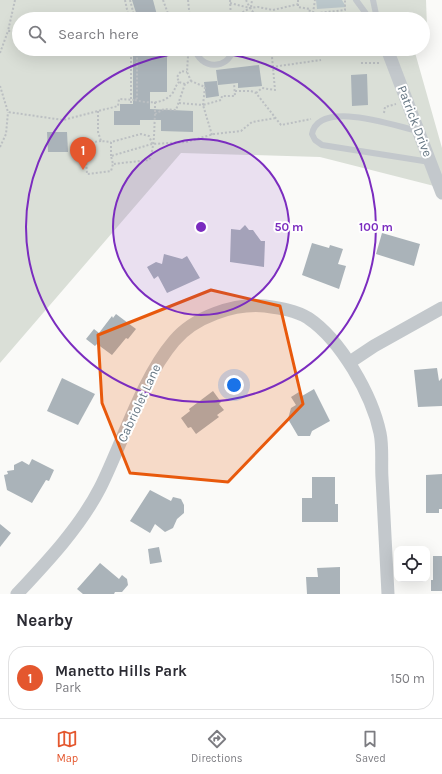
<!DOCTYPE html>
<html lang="en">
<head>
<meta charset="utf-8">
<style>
  body { margin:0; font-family:Karla,sans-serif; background:#f7f7f7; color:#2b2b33 }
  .controls { position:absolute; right:12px; bottom:12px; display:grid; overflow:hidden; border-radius:8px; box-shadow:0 4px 16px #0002 }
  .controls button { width:36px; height:36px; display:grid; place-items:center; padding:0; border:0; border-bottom:1px solid #e1e1e2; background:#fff; color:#2b2b33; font:20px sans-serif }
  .you { position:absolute; left:234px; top:385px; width:14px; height:14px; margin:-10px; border:3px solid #fff; border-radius:50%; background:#1a73e8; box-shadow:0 0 0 6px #1a73e833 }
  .badge { display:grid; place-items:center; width:26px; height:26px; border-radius:50%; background:#e4572e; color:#fff; font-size:13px; font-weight:700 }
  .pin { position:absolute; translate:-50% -33px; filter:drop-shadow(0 1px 2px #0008) }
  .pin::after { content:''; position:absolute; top:21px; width:14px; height:12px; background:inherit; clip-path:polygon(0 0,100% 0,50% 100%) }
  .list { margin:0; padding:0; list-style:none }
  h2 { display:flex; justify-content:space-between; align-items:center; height:52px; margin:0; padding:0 16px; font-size:17px }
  h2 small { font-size:13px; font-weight:400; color:#7c7c81 }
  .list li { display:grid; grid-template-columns:26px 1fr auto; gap:12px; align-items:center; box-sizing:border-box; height:64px; margin:0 8px 8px; padding:0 8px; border:1px solid #e1e1e2; border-radius:16px }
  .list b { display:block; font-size:15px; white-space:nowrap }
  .list p { margin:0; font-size:13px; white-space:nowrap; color:#7c7c81 }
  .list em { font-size:13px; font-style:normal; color:#7c7c81 }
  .icon { flex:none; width:22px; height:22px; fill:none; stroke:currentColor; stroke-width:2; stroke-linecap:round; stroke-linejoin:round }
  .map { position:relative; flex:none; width:442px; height:594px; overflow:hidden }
  .search { position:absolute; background:#fff; box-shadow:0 4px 16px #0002; left:12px; right:12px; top:12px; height:44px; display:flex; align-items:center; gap:10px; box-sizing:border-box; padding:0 14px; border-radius:22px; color:#7c7c81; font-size:15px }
  .sheet { height:124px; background:#fff }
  nav { display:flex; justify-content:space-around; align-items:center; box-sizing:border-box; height:56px; border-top:1px solid #e1e1e2; background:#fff; font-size:11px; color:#7c7c81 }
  nav a { display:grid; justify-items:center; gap:2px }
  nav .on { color:#e4572e }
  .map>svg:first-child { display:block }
</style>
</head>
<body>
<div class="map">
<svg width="442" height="594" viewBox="0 0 442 594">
  <rect width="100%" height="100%" fill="#fafaf8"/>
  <polygon fill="#dadfd7" points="0,0 426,0 427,27 423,34 423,19 19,19 19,49 414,49 442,148 442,188 320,157 181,153 0,363"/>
  <g fill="#bbc7cb">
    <polygon points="316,0 342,0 346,7 317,9"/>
    <polygon points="270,15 306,16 306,19 270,19"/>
  </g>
  <g fill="#aab3b9">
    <polygon points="132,0 153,0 157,15 138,19"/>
    <polygon points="133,49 167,49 167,92 150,92 150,109 193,111 193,132 161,131 161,120 140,120 140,125 114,125 114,111 120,111 120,104 133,104"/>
    <polygon points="259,65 262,86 238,88 238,83 218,85 216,70"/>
    <polygon points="367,74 368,105 352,106 351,75"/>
    <polygon points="217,81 219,96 206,98 204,82"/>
    <polygon points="47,132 67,132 68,152 48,152"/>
    <polygon points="245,225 249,230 253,230 261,241 265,241 264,267 230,262 231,229 240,230"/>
    <polygon points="382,233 420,244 414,266 376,254"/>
    <polygon points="312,243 329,248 330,245 343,249 338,264 346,266 339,289 302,275"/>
    <polygon points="164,254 182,259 187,256 200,278 167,293 158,276 154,279 147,267 156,262 162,264"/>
    <polygon points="116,314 136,329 128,339 126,338 112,355 97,344 95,346 86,339 94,329 99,333 112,316 113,318"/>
    <polygon points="437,368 439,381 442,378 442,406 418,407 414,370"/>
    <polygon points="62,378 95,394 78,425 47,411"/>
    <polygon points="314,389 330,421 312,431 310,436 298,436 288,419 291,408 296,405 291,397 299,392 302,396"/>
    <polygon points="213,391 221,402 219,404 224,410 217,415 219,417 196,434 191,427 188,428 181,418 190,411 189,409"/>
    <polygon points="32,459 54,470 49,481 46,480 32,503 7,490 4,475 8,474 7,471 14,470 14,465 22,461 29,465"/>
    <polygon points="442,474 442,509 439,509 439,513 426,513 426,475"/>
    <polygon points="312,477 335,477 335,504 338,504 338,522 302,522 302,498 312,498"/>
    <polygon points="150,490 171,501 173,497 181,499 184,505 184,513 177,519 173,528 165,532 155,524 150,533 130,521"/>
    <polygon points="0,524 11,533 0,547"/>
    <polygon points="159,547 162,562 150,564 148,549"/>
    <polygon points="433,556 442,556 442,591 431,591 431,580 433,580"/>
    <polygon points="100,563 119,579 122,575 127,579 128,585 122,592 115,592 114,594 83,594 77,589"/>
    <polygon points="340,567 340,594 307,594 306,577 318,577 317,568"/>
  </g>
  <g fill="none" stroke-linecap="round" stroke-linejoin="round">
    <g stroke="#bbbfc2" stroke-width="2" stroke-dasharray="2 2" stroke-linecap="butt">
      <polyline points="15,0 8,31 19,31"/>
      <polyline points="125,0 129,19"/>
      <polyline points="130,0 135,19"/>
      <polyline points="163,0 170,19"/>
      <polyline points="188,0 190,19"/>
      <polyline points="230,0 231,19"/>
      <polyline points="246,0 250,8"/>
      <polyline points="298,0 298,7 310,9 309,14 345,10 345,0"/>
      <polyline points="230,3 250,8 258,7 273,10 299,4"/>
      <polyline points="251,7 252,0"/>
      <polyline points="313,13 315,0"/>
      <polyline points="238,19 243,12 250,8 253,12 253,19"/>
      <polyline points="267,19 267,13 309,14 309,19"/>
      <polyline points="131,49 131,104"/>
      <polyline points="167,49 168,49"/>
      <polyline points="0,53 8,31"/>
      <polyline points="361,63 380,63"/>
      <polyline points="272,67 321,60"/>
      <polyline points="185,84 179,82 177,77 181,71 187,72"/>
      <polyline points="0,86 8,112 63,120 118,106 119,99 135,100 137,98 137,49"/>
      <polyline points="235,91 251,91 256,93 281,125 311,119"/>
      <polyline points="256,93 262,88 275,90 272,57"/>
      <path d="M135 100C147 103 162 105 172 94 175 90 175 86 179 82"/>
      <polyline points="155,102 155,114 164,109 176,110 185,84 191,81 187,72 188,56"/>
      <polyline points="179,103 203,105 205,87 191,81"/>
      <polyline points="98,111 98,132 101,141 111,142"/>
      <polyline points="384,113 385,107 396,104"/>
      <path d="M155 114C154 128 155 147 149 160L113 164 111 156 152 144 186 142 214 134 241 131 252 122 276 118"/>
      <polyline points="212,135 203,105 221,100 222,96 235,96 234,83"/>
      <polyline points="101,141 85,143 87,174 111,171 113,164"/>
      <polyline points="0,147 6,134 8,112"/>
      <polyline points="111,156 111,142 141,134 149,136 152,143"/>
    </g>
    <g stroke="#c3c8cc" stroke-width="6">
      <polyline points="356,0 370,19"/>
      <polyline points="373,0 377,19"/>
      <path d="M195 49C200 69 228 71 233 49"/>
      <polyline points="233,51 291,49 361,53 387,50"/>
      <path d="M418 131C395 126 319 99 312 134L315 140 322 145 430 162"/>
    </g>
    <g stroke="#c3c8cc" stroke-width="13">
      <polyline points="387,49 442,193"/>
      <polyline points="350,362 374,346 442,308"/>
      <path d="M17 594C47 562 80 527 100 488 123 442 141 380 174 341 194 317 234 303 265 306 279 308 295 310 308 318 341 340 372 395 380 433 383 447 381 464 382 478 384 517 386 555 388 594"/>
    </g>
  </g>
  <path fill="#e8590c" fill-opacity="0.2" stroke="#e8590c" stroke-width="3" stroke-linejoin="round" d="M211 290 280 306 303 404 228 482 130 473 102 403 98 335Z"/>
  <circle cx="201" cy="227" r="88" fill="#7b2cbf" fill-opacity=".12"/>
  <g fill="none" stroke="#7b2cbf" stroke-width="2">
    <circle cx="201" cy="227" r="88"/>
    <circle cx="201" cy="227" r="175"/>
  </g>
  <g text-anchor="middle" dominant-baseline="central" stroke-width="4" stroke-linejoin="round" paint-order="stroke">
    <g font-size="13" fill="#657683" stroke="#fff">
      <text transform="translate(415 121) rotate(69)">Patrick Drive</text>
      <text transform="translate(139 403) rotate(-65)">Cabriolet Lane</text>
    </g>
  </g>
  <circle cx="201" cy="227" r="6" fill="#7b2cbf" stroke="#fff" stroke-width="2"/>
  <g font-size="12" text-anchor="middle" font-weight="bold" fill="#7b2cbf" stroke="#fff" stroke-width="4" stroke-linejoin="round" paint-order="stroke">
    <text x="289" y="231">50 m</text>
    <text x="376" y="231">100 m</text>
  </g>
</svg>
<div class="controls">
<button><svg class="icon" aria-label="locate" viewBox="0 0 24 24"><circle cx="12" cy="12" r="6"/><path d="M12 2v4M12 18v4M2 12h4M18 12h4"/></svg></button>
</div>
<div class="you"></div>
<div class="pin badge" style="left:83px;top:170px">1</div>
<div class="search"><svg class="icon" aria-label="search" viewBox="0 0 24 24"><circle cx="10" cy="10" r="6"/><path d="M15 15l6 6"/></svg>Search here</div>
</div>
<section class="sheet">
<h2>Nearby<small></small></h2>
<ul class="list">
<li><span class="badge">1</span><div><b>Manetto Hills Park</b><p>Park</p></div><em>150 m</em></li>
</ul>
</section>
<nav>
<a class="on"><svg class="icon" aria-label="map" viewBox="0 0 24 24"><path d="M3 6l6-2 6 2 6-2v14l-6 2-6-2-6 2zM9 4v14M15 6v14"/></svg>Map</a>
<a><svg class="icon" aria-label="directions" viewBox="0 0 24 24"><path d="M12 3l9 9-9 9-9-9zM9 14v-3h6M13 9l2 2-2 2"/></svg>Directions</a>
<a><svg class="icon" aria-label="saved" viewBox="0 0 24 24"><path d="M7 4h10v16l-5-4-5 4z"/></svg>Saved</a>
</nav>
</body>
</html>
